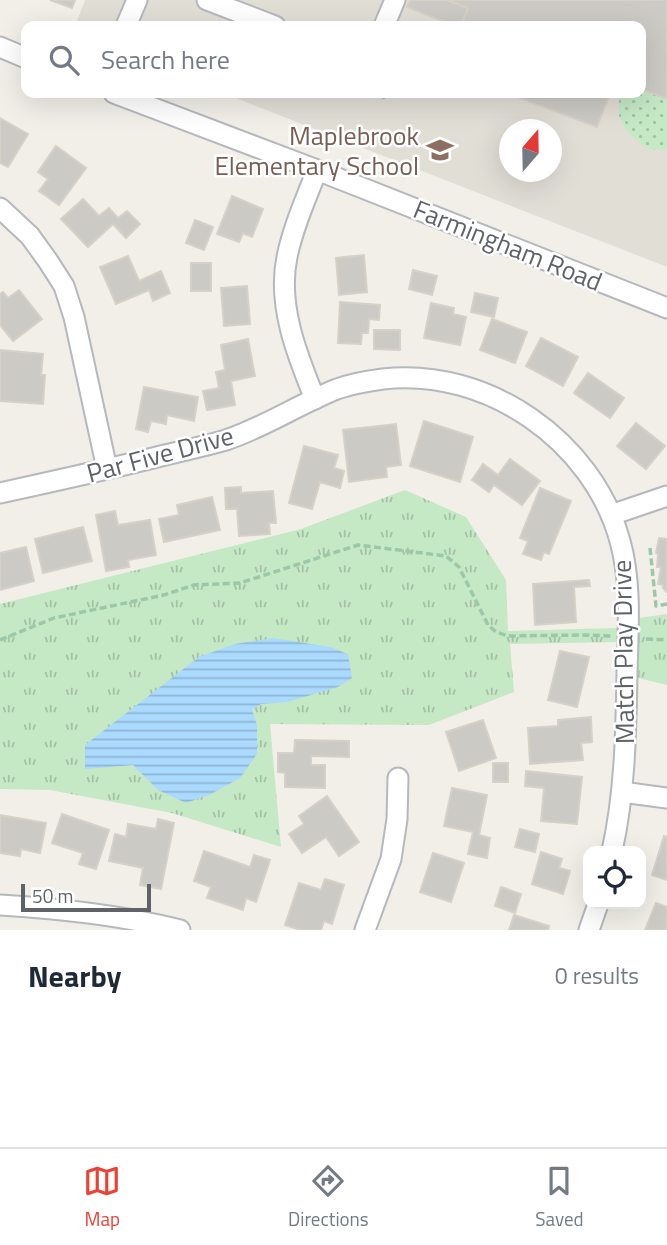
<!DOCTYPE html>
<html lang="en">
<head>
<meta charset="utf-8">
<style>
  body { margin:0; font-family:"Titillium Web",sans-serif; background:#f6f6f7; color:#1f2937 }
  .controls { position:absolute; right:21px; bottom:21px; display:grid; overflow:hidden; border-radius:14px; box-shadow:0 7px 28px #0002 }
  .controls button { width:63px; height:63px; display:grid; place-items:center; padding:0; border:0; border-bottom:2px solid #e0e1e3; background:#fff; color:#1f2937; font:35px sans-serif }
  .compass { position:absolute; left:499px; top:119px; width:63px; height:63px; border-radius:50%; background:#fff; box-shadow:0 7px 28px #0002; rotate:20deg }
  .scale { position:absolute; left:21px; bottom:18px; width:130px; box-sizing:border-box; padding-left:7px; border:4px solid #5f6368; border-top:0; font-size:19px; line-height:24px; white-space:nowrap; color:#5f6368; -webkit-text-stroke:5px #fff; paint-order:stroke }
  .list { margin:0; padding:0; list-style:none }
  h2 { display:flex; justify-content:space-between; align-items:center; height:91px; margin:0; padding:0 28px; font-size:30px }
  h2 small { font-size:23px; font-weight:400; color:#747a83 }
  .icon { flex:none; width:38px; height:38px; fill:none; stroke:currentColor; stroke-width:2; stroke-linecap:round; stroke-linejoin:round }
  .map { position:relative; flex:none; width:667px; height:930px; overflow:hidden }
  .search { position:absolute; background:#fff; box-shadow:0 7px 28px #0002; left:21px; right:21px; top:21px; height:77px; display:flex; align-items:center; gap:18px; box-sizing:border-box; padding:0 24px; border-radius:14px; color:#747a83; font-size:26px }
  .sheet { height:217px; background:#fff }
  nav { display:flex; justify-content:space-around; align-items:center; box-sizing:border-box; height:98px; border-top:2px solid #e0e1e3; background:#fff; font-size:19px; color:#747a83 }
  nav a { display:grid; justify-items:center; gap:4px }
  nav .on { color:#ea4335 }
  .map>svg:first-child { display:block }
</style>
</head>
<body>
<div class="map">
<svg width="667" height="930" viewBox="0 0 667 930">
  <defs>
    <pattern id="grass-tufts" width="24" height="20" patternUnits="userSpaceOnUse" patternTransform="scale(1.75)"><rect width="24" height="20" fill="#c5e8c5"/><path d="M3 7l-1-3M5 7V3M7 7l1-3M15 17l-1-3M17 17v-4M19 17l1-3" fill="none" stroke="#a3c0a4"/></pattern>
    <pattern id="park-dots" width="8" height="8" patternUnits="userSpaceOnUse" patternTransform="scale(1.75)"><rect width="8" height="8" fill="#c5e8c5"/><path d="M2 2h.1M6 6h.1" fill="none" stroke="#a3c0a4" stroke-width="1.8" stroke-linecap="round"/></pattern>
    <pattern id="water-rules" width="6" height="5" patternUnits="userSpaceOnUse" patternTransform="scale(1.75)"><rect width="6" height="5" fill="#aadaff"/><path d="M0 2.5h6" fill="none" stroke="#8eb4d2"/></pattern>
  </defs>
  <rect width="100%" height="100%" fill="#f1efe8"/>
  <path fill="#e1ded6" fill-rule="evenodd" d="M85 0H667V267L223 93H641V26H75ZM510 130H552V172H510Z"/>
  <g fill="url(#grass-tufts)">
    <polygon points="405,490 466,517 506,580 508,631 617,628 617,642 510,644 514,692 429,725 270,724 281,847 172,813 50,790 0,789 0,604 301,529"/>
    <polygon points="667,614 667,685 638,678 639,618"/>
  </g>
  <polygon fill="url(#park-dots)" points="641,89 667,99 667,150 649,149 628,133 619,116 619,93 641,93"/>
  <polygon fill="url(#water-rules)" points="273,638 330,647 348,654 352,678 338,687 287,702 261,704 252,710 257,725 257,754 240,778 211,794 186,803 158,790 133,765 85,769 85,745 199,657 235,644"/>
  <g fill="#cccac5" stroke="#d6d1c6" stroke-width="2">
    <polygon points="50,0 75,0 72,8"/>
    <polygon points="410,0 447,0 468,8 461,26 455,26 407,7"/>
    <polygon points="447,0 667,0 667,99 641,89 641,26 461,26 468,8"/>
    <polygon points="507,93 610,93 597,127"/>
    <polygon points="0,118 28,134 8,167 0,163"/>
    <polygon points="56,146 86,168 59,205 39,191 48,179 38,172"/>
    <polygon points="232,196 263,209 252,237 243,233 239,242 217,234"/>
    <polygon points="83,199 99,216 109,208 118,218 127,211 140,224 126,238 113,224 88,247 61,219"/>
    <polygon points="195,220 213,227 204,250 186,243"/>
    <polygon points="364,255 367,292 339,295 336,258"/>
    <polygon points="128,256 139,281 161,271 170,293 153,301 149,290 116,304 100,267"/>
    <rect x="191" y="263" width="20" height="28"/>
    <polygon points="413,270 437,276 432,295 409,289"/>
    <polygon points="247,286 250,324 224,326 221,288"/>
    <polygon points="19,290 42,319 13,341 0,325 0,294 3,292 8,298"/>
    <polygon points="475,293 498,298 494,317 471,312"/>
    <polygon points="340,302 380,305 379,320 369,319 368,333 362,333 361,344 338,343"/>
    <polygon points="431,303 454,308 453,314 466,317 460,345 424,338"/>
    <polygon points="492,319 527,332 515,363 480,350"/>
    <polygon points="374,330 400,330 400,350 374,349"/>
    <polygon points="541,338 578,357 563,386 526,366"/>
    <polygon points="248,339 255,376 231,381 235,405 207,410 203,391 219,388 216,372 225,370 221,345"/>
    <polygon points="0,350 43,354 41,375 45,375 43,404 0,401"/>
    <polygon points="588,373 624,398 610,418 574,393"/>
    <polygon points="144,387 198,397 194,421 167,415 166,424 151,421 148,432 136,429"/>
    <polygon points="424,421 473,437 460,482 410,466"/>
    <polygon points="636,423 665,446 646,469 617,446"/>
    <polygon points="396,424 401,465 386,467 387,477 349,482 343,430"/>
    <polygon points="304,446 338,455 334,468 344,471 340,488 320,482 312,509 289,503"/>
    <polygon points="510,459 540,481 522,505 494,485 489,492 472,480 483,464 498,475"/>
    <polygon points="241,487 241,493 273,491 276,523 269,523 270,534 239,536 237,509 226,509 225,488"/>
    <polygon points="540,488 571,501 549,554 544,552 541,560 523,554 528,541 520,538"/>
    <polygon points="212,497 220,530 164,542 159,519 179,515 177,505"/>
    <polygon points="115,511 118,525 150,520 156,555 128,560 129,567 106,571 96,515"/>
    <polygon points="83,527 92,561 43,573 35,539"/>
    <polygon points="659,538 667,539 667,592 663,588 663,585 658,584 661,567 657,567 658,554 656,553"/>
    <polygon points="26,547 34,581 0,590 0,553"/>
    <polygon points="589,580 590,586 574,587 576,622 535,625 533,584"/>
    <polygon points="560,651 589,657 577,707 548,700"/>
    <polygon points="591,717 592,742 581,743 583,760 530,764 528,728 558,726 558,720"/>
    <polygon points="483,720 496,758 459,771 446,732"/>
    <polygon points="295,740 349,741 349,757 311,756 311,765 325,765 325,788 285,787 285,773 278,772 278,753 294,753"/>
    <rect x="493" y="763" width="15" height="19"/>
    <polygon points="526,771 582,777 577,824 541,821 544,788 525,786"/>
    <polygon points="452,788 487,795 479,835 490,838 487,858 468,854 473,832 444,826"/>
    <polygon points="327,796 359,842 339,856 326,837 302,853 289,834 304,824 299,816"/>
    <polygon points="62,814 109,830 96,869 79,864 83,853 52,843"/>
    <polygon points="0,815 46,823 40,853 21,849 20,856 0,853"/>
    <polygon points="158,819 174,823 161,889 140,885 143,868 109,861 115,834 126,837 128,824 156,829"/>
    <polygon points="520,829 539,834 535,852 515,847"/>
    <polygon points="664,836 667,837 667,880 652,875"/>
    <polygon points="204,851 250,867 254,855 270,860 256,902 246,898 243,910 207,898 211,887 194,881"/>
    <polygon points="541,852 562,859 559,868 570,871 563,894 532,884"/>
    <polygon points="433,853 464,863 451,902 420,892"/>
    <polygon points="325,879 344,885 332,924 324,921 321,930 301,930 285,925 299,883 321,890"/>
    <polygon points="501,887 521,894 515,913 495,906"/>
    <polygon points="656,903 667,907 667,930 645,930"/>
    <polygon points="514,915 549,926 548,930 509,930"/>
  </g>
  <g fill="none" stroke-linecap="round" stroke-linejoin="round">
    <defs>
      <g id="minor">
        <polyline points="207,0 275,26"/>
        <polyline points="126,26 137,0"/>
        <polyline points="384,26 395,0"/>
        <polyline points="0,47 26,58"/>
        <polyline points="114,93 317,170 667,308"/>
        <polyline points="0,208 30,236 48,261 64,286 74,317 107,469"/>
        <path d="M315 399C297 355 277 305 287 257 293 227 306 199 317 170"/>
        <path d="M0 493C55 481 110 469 165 455 185 450 206 446 226 440 265 427 299 404 337 389 351 384 368 381 383 379 487 367 593 441 620 541 632 584 628 629 627 673 626 733 625 793 612 851"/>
        <polyline points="611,515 667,496"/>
        <polyline points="622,792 667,798"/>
        <path d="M0 905C60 909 122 915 180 930"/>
        <polyline points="365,930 391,859 397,819 398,778"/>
        <polyline points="589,930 598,904"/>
      </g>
    </defs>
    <use href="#minor" stroke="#b5b8bc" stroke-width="23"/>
    <g stroke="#9cc7a9" stroke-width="3.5" stroke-dasharray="7 3.5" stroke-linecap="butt">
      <polyline points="382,93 384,99"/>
      <polyline points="650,548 656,606 667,604"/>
      <polyline points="646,639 667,640"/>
      <polyline points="0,640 54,618 164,595 194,585 240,583 358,545 446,556 459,567 488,625 496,632 508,636 582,635 611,636"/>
    </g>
    <use href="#minor" stroke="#fff" stroke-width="19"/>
  </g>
  <defs>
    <symbol id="school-bare" viewBox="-9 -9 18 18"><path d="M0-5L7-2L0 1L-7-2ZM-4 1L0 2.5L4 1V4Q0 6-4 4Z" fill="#8d6e63" stroke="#fff" stroke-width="2.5" paint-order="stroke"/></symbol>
  </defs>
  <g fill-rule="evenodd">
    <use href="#school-bare" x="421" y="131" width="38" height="38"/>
  </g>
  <g text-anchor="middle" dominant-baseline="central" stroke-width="5" stroke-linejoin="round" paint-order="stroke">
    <g font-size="26" fill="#785e54" stroke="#fff" text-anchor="end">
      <text x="419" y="135">Maplebrook<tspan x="419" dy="30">Elementary School</tspan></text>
    </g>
    <g font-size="26" fill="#5f6368" stroke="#fff">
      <text transform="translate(508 245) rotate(22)">Farmingham Road</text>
      <text transform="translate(160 454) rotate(-15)">Par Five Drive</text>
      <text transform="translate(623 652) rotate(-91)">Match Play Drive</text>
    </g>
  </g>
</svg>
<div class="controls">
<button><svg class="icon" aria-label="locate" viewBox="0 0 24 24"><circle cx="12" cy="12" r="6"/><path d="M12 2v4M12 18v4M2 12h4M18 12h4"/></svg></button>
</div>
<svg class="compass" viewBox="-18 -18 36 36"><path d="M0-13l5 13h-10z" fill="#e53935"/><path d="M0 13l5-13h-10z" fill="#747a83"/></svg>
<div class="scale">50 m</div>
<div class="search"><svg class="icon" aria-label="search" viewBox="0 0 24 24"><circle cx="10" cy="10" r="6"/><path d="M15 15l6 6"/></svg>Search here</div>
</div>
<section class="sheet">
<h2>Nearby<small>0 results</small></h2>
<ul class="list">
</ul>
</section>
<nav>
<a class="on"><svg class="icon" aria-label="map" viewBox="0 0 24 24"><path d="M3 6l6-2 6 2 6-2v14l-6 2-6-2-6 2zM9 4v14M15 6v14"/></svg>Map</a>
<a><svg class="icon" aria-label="directions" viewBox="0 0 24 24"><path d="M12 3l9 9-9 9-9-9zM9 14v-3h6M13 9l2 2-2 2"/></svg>Directions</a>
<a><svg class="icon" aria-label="saved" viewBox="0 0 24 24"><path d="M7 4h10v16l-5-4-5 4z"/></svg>Saved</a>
</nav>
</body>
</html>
